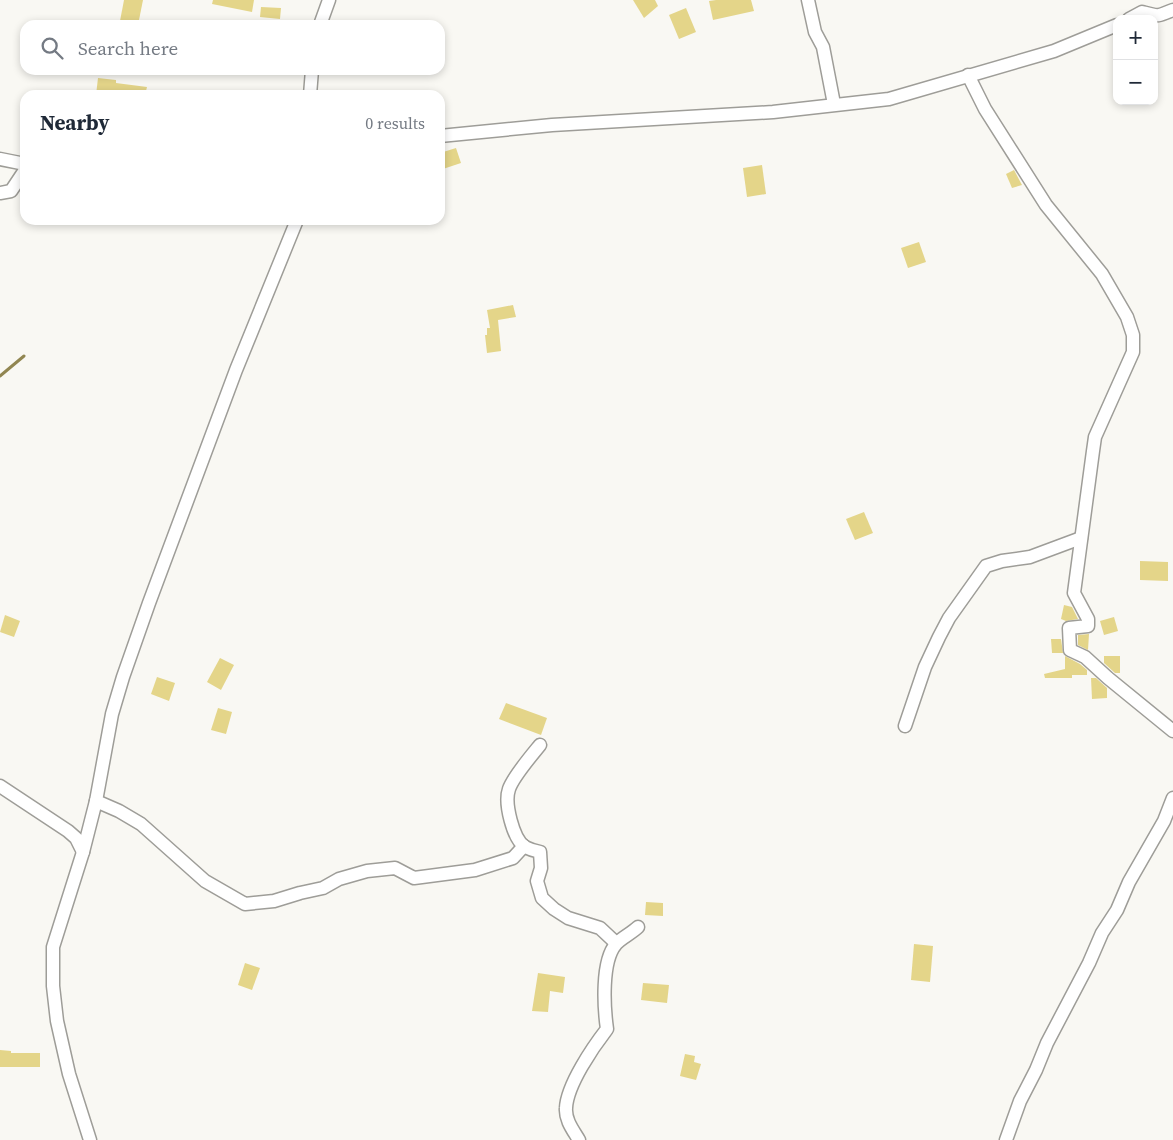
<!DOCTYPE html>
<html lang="en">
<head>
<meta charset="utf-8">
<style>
  body { margin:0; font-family:"Source Serif 4",serif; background:#f6f6f7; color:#1f2937 }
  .controls { position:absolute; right:15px; top:15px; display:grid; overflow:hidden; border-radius:10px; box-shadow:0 2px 8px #0003 }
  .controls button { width:45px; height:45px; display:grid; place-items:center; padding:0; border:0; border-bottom:1px solid #e0e1e3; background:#fff; color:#1f2937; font:25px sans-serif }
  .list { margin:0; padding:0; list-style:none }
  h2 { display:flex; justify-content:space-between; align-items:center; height:65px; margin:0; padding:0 20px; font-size:21px }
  h2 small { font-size:16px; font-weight:400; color:#747a83 }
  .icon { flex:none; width:28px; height:28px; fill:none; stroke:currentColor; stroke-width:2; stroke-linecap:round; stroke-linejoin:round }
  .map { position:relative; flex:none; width:1173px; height:1140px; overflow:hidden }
  .search { position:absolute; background:#fff; box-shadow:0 2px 8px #0003; left:20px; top:20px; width:425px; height:55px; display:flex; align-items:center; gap:12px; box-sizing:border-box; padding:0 18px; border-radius:15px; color:#747a83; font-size:19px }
  .panel { position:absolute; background:#fff; box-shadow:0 2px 8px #0003; left:20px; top:90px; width:425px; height:135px; border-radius:15px }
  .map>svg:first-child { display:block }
</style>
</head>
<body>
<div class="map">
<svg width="1173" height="1140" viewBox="0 0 1173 1140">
  <rect width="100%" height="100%" fill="#f9f8f3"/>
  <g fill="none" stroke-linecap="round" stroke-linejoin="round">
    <polyline stroke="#918651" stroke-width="3" points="0,376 24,356"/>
  </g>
  <g fill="#e4d589">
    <polygon points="124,0 143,0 138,25 120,21"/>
    <polygon points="213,0 254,0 252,12 212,4"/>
    <polygon points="633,0 655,0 658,6 644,18"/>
    <polygon points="716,0 751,0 754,11 713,20 709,1"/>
    <polygon points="261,7 281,8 280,19 260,17"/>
    <polygon points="686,8 696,32 679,39 669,15"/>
    <polygon points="98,78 116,80 116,83 147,87 145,95 96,95"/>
    <polygon points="456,148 461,163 440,170 440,153"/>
    <polygon points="762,165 766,194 747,197 743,168"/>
    <polygon points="1014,170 1022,185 1012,188 1006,174"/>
    <polygon points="919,242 926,262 908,268 901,248"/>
    <polygon points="513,305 516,317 498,320 501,351 487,353 485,335 487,335 487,328 490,328 487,310"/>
    <polygon points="864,512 873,533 855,540 846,519"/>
    <polygon points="1140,561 1168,562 1168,581 1140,580"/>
    <polygon points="1064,605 1072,607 1078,619 1066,621 1061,619"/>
    <polygon points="5,615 20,621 14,637 0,632"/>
    <polygon points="1114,617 1118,631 1104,635 1100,621"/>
    <polygon points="1089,634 1088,650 1078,645 1078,635"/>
    <polygon points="1051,639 1061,639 1063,653 1052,653"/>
    <polygon points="1065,656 1080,664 1087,670 1087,675 1072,675 1072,678 1045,678 1044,674 1065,669"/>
    <polygon points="1104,656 1120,656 1120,673 1115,673 1104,663"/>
    <polygon points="220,658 234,665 221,690 207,682"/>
    <polygon points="157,677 175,683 169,701 151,694"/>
    <polygon points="1091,678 1096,678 1107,688 1107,698 1092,699"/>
    <polygon points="506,703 547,718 541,735 499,719"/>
    <polygon points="218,708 232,712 226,734 211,730"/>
    <polygon points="646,902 663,903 663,916 645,915"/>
    <polygon points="914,944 933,946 930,982 911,980"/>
    <polygon points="245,963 260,968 252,990 238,985"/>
    <polygon points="538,973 565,977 563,993 550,991 548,1012 532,1011"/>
    <polygon points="643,983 669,985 667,1003 641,1000"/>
    <polygon points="0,1050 11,1051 11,1053 40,1053 40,1067 0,1067"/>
    <polygon points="685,1054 695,1056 694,1062 701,1064 696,1080 680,1076"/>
  </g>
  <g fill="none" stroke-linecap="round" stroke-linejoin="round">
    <defs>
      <g id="minor">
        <polyline points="808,0 815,32 823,47 834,104"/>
        <path d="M1129 19 1142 12C1162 17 1156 16 1173 10"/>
        <polyline points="320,25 329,0"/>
        <polyline points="968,75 985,109 1046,205 1102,274 1127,317 1133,335 1133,352 1095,437 1093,451 1074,593 1088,619 1088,626 1069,628 1070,650 1085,657 1108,678 1173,731"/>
        <polyline points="310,95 312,70"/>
        <polyline points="440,136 552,125 773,112 889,99 1054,51 1117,25"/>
        <polyline points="0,159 25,164"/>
        <polyline points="0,193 11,191 25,170"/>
        <polyline points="905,726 925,667 939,637 949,618 986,566 1002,561 1030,557 1081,538"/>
        <path d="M540 745C531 756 513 777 509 789 504 803 513 839 525 847 529 849 535 851 540 852L541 868 537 881 542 898 554 909 568 918 600 928 616 943"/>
        <polyline points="0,786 68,831 76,838 83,852"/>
        <polyline points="96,801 119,811 141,824 205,881 245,904 274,901 300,893 323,888 339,879 367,871 395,868 414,878 475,870 513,858 524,846"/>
        <polyline points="90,1140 69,1074 57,1021 53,986 53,947 83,852 96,801 112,714 123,677 149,603 236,370 297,220"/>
        <path d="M579 1140C573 1130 565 1120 566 1108 567 1085 593 1047 607 1029 604 1008 601 961 616 944 621 938 632 933 638 927"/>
        <polyline points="1006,1140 1020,1101 1036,1070 1047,1043 1089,963 1102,933 1117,910 1129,882 1164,821 1173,798"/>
      </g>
    </defs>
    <use href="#minor" stroke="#9e9d98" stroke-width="15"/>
    <use href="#minor" stroke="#fff" stroke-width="12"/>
  </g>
</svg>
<div class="controls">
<button>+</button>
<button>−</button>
</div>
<div class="search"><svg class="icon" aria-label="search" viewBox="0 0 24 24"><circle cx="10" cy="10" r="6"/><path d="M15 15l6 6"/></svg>Search here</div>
<section class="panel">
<h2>Nearby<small>0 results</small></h2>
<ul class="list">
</ul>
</section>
</div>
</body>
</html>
